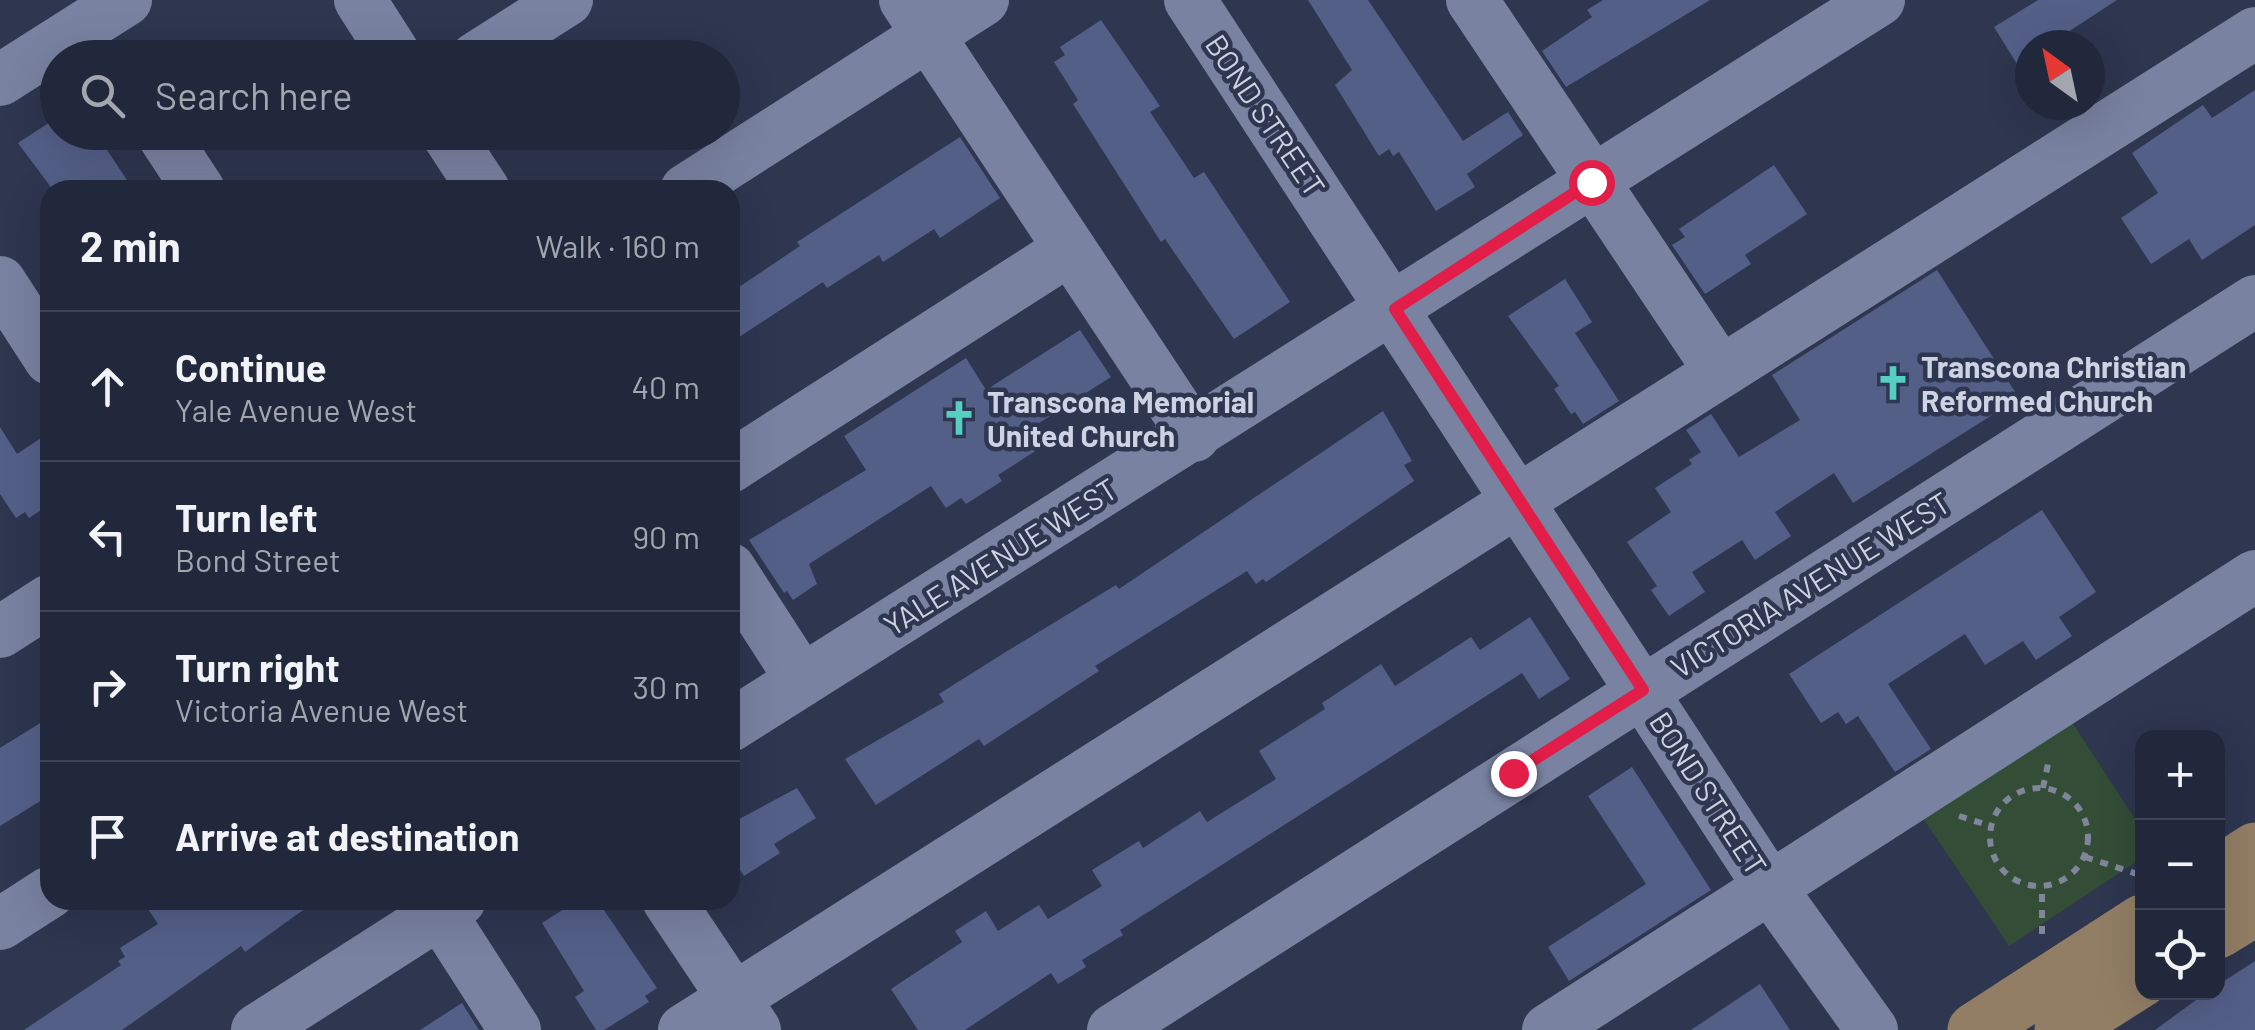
<!DOCTYPE html>
<html lang="en">
<head>
<meta charset="utf-8">
<style>
  body { margin:0; font-family:Barlow,sans-serif; background:#2a3043; color:#f1f3f6 }
  .controls { position:absolute; right:30px; bottom:30px; display:grid; overflow:hidden; border-radius:20px; box-shadow:0 10px 40px #0002 }
  .controls button { width:90px; height:90px; display:grid; place-items:center; padding:0; border:0; border-bottom:2px solid #3f4456; background:#22283c; color:#f1f3f6; font:50px sans-serif }
  .compass { position:absolute; left:2015px; top:30px; width:90px; height:90px; border-radius:50%; background:#22283c; box-shadow:0 10px 40px #0002; rotate:327deg }
  .stop { position:absolute; width:30px; height:30px; margin:-22px; border:8px solid #e11d48; border-radius:50%; background:#fff }
  .stop.end { background:#e11d48; border-color:#fff; box-shadow:0 2px 10px #0008 }
  .list { margin:0; padding:0; list-style:none }
  h2 { display:flex; justify-content:space-between; align-items:center; height:130px; margin:0; padding:0 40px; font-size:42px }
  h2 small { font-size:32px; font-weight:400; color:#a2a6af }
  .list li { display:grid; grid-template-columns:65px 1fr auto; gap:30px; align-items:center; box-sizing:border-box; height:150px; padding:0 40px; border-top:2px solid #3f4456 }
  .list b { display:block; font-size:38px; white-space:nowrap }
  .list p { margin:0; font-size:32px; white-space:nowrap; color:#a2a6af }
  .list em { font-size:32px; font-style:normal; color:#a2a6af }
  .icon { flex:none; width:55px; height:55px; fill:none; stroke:currentColor; stroke-width:2; stroke-linecap:round; stroke-linejoin:round }
  .map { position:relative; flex:none; width:2255px; height:1030px; overflow:hidden }
  .search { position:absolute; background:#22283c; box-shadow:0 10px 40px #0002; left:40px; top:40px; width:700px; height:110px; display:flex; align-items:center; gap:25px; box-sizing:border-box; padding:0 35px; border-radius:55px; color:#a2a6af; font-size:38px }
  .panel { position:absolute; background:#22283c; box-shadow:0 10px 40px #0002; left:40px; top:180px; width:700px; height:730px; border-radius:30px }
  .map>svg:first-child { display:block }
</style>
</head>
<body>
<div class="map">
<svg width="2255" height="1030" viewBox="0 0 2255 1030">
  <rect width="100%" height="100%" fill="#2e3650"/>
  <polygon fill="#334d37" points="2063,708 2142,830 2142,858 2009,946 1914,805"/>
  <g fill="#545f88">
    <polygon points="1308,0 1368,0 1463,141 1508,112 1523,135 1467,174 1475,187 1436,211 1399,152 1393,156 1389,149 1379,156 1335,85 1352,70"/>
    <polygon points="1603,0 1710,0 1566,87 1542,51 1592,17 1587,10"/>
    <polygon points="2038,0 2117,0 2048,45 2030,45 2030,56 2017,64 1994,27"/>
    <polygon points="1101,20 1160,106 1150,112 1194,178 1204,172 1290,302 1234,339 1165,239 1161,242 1073,104 1078,100 1054,62 1065,55 1060,47"/>
    <polygon points="2255,90 2255,225 2202,260 2189,239 2151,264 2121,218 2158,193 2132,153 2203,105 2212,118"/>
    <polygon points="58,117 58,132 95,132 127,180 112,190 53,190 18,143"/>
    <polygon points="960,137 1000,198 940,238 934,229 883,262 879,255 827,288 823,282 730,343 730,293 800,246 797,242"/>
    <polygon points="1774,165 1807,214 1745,255 1751,264 1705,294 1672,245 1685,237 1679,229"/>
    <polygon points="1937,270 2019,398 1853,503 1834,473 1775,512 1791,536 1755,560 1742,540 1692,572 1705,592 1669,616 1651,590 1657,586 1627,542 1671,512 1655,488 1692,464 1689,460 1701,452 1686,430 1711,414 1739,457 1800,420 1772,375"/>
    <polygon points="1565,279 1592,322 1575,333 1619,401 1583,424 1575,412 1571,414 1554,389 1559,386 1508,316"/>
    <polygon points="1080,330 1111,377 1025,432 1037,450 998,475 1002,481 966,504 961,498 946,508 931,486 809,564 817,584 793,600 787,591 784,593 749,540 866,470 844,436 966,358 986,390"/>
    <polygon points="1383,411 1412,461 1404,465 1414,481 1266,582 1263,579 1256,584 1247,571 1095,666 1099,671 984,746 979,739 876,805 845,759 944,702 939,694 1004,653 1116,585 1119,589"/>
    <polygon points="0,427 17,454 50,432 50,504 29,518 25,512 16,518 0,494"/>
    <polygon points="2042,510 2096,592 2059,617 2072,636 2036,660 2023,641 1985,665 1965,634 1888,684 1931,749 1895,772 1858,716 1846,724 1838,712 1821,723 1789,674"/>
    <polygon points="1530,617 1570,679 1539,699 1522,673 1120,930 1123,935 1082,960 1086,967 1058,984 1051,973 965,1030 918,1030 891,989 962,942 955,931 986,911 998,931 1039,905 1048,919 1102,886 1092,870 1139,841 1143,848 1200,811 1207,822 1276,779 1259,751 1325,709 1322,703 1381,664 1395,686 1471,637 1480,650"/>
    <polygon points="50,717 50,795 0,826 0,748"/>
    <polygon points="1632,767 1711,890 1569,981 1548,947 1646,884 1588,796"/>
    <polygon points="797,788 816,818 774,844 780,853 744,876 730,855 730,824"/>
    <polygon points="142,900 317,900 245,952 241,946 122,1030 24,1030 121,965 118,961 125,957 120,948 158,924"/>
    <polygon points="578,900 597,900 657,988 645,996 649,1002 604,1030 596,1030 575,997 584,991 542,923"/>
    <polygon points="2255,961 2255,1030 2155,1030 2207,992 2218,992 2218,985"/>
    <polygon points="1760,984 1790,1030 1691,1030"/>
    <polygon points="462,1003 479,1030 420,1030"/>
  </g>
  <g fill="none" stroke-linecap="round" stroke-linejoin="round">
    <g stroke="#7f869b" stroke-width="6" stroke-dasharray="8 8" stroke-linecap="butt">
      <polyline points="2043,788 2049,759"/>
      <circle cx="2039" cy="837" r="49"/>
      <polyline points="1959,816 1991,826"/>
      <polyline points="2085,857 2140,875"/>
      <polyline points="2042,934 2042,886"/>
    </g>
    <g stroke="#7982a1" stroke-width="52">
      <polyline points="360,0 397,58"/>
      <polyline points="905,0 1194,436"/>
      <polyline points="1190,0 1769,886 1872,1030"/>
      <polyline points="1472,0 1720,371"/>
      <polyline points="476,58 567,0"/>
      <polyline points="0,80 126,0"/>
      <polyline points="161,132 199,190"/>
      <polyline points="446,132 484,190"/>
      <polyline points="686,190 983,0"/>
      <polyline points="0,282 50,359"/>
      <polyline points="730,467 1070,249"/>
      <polyline points="730,569 801,679"/>
      <polyline points="0,632 50,600"/>
      <polyline points="730,726 1879,0"/>
      <polyline points="668,900 755,1030"/>
      <polyline points="440,913 515,1030"/>
      <polyline points="0,924 50,892"/>
      <polyline points="257,1030 460,900"/>
      <polyline points="684,1030 2255,33"/>
      <polyline points="1113,1030 2255,301"/>
      <polyline points="1548,1030 2255,576"/>
    </g>
    <g stroke="#927e65" stroke-width="55">
      <polyline points="2218,874 2255,850"/>
      <polyline points="2218,931 2255,908"/>
      <polyline points="1975,1030 2142,922"/>
      <polyline points="2062,1030 2142,979"/>
    </g>
  </g>
  <g fill="none" stroke-linecap="round" stroke-linejoin="round">
    <polyline stroke="#e11d48" stroke-width="12" points="1513,773 1643,690 1395,309 1591,182"/>
  </g>
  <defs>
    <symbol id="church-bare" viewBox="-9 -9 18 18"><path d="M-1.2-6h2.4v3.5h3.3v2.4h-3.3V6h-2.4V-.1h-3.3v-2.4h3.3Z" fill="#56cec3" stroke="#2e3650" stroke-width="2.5" paint-order="stroke"/></symbol>
  </defs>
  <g fill-rule="evenodd">
    <use href="#church-bare" x="1868" y="358" width="50" height="50"/>
    <use href="#church-bare" x="934" y="393" width="50" height="50"/>
  </g>
  <g text-anchor="middle" dominant-baseline="central" stroke-width="9" stroke-linejoin="round" paint-order="stroke">
    <g font-size="30" fill="#ced3e4" stroke="#2e3650">
      <text transform="translate(1266 115) rotate(56)">BOND STREET</text>
      <text transform="translate(1000 556) rotate(-32)">YALE AVENUE WEST</text>
      <text transform="translate(1810 584) rotate(-32)">VICTORIA AVENUE WEST</text>
      <text transform="translate(1709 793) rotate(57)">BOND STREET</text>
    </g>
    <g font-size="30" font-weight="bold" fill="#ced3e4" stroke="#2e3650" text-anchor="start">
      <text x="1921" y="366">Transcona Christian<tspan x="1921" dy="34">Reformed Church</tspan></text>
      <text x="987" y="401">Transcona Memorial<tspan x="987" dy="34">United Church</tspan></text>
    </g>
  </g>
</svg>
<div class="controls">
<button>+</button>
<button>−</button>
<button><svg class="icon" aria-label="locate" viewBox="0 0 24 24"><circle cx="12" cy="12" r="6"/><path d="M12 2v4M12 18v4M2 12h4M18 12h4"/></svg></button>
</div>
<svg class="compass" viewBox="-18 -18 36 36"><path d="M0-13l5 13h-10z" fill="#e53935"/><path d="M0 13l5-13h-10z" fill="#a2a6af"/></svg>
<div class="stop" style="left:1591px;top:182px"></div>
<div class="stop end" style="left:1513px;top:773px"></div>
<div class="search"><svg class="icon" aria-label="search" viewBox="0 0 24 24"><circle cx="10" cy="10" r="6"/><path d="M15 15l6 6"/></svg>Search here</div>
<section class="panel">
<h2>2 min<small>Walk · 160 m</small></h2>
<ul class="list">
<li><svg class="icon" aria-label="ahead" viewBox="0 0 24 24"><path d="M12 20V5M6 11l6-6 6 6"/></svg><div><b>Continue</b><p>Yale Avenue West</p></div><em>40 m</em></li>
<li><svg class="icon" aria-label="left" viewBox="0 0 24 24"><path d="M17 20v-9H6M10 6l-5 5 5 5"/></svg><div><b>Turn left</b><p>Bond Street</p></div><em>90 m</em></li>
<li><svg class="icon" aria-label="right" viewBox="0 0 24 24"><path d="M7 20v-9h11M14 6l5 5-5 5"/></svg><div><b>Turn right</b><p>Victoria Avenue West</p></div><em>30 m</em></li>
<li><svg class="icon" aria-label="arrive" viewBox="0 0 24 24"><path d="M6 21V4h12l-3 4 3 4H6"/></svg><div><b>Arrive at destination</b></div></li>
</ul>
</section>
</div>
</body>
</html>
